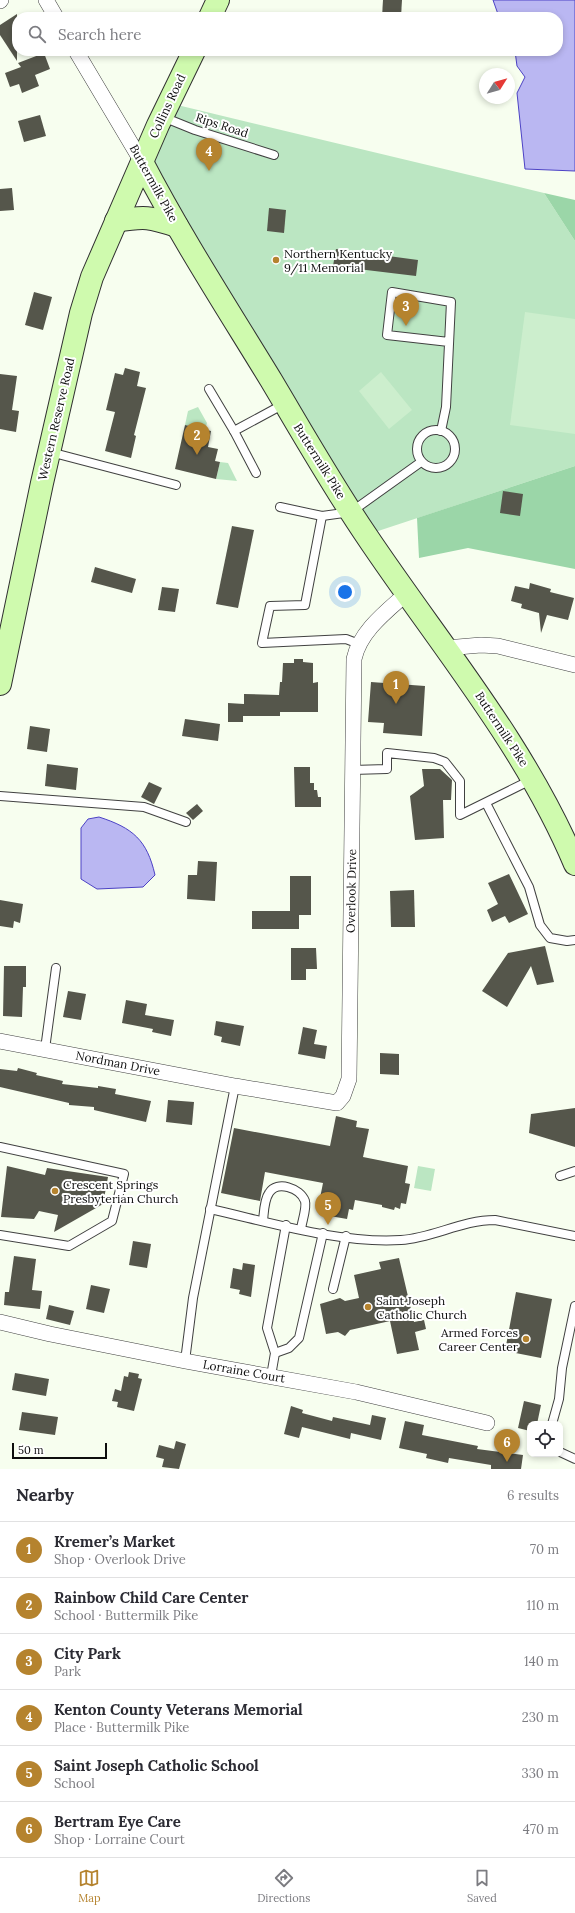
<!DOCTYPE html>
<html lang="en">
<head>
<meta charset="utf-8">
<style>
  body { margin:0; font-family:Lora,serif; background:#f2f2f3; color:#2b2b33 }
  .controls { position:absolute; right:12px; bottom:12px; display:grid; overflow:hidden; border-radius:8px; box-shadow:0 2px 6px #0003 }
  .controls button { width:36px; height:36px; display:grid; place-items:center; padding:0; border:0; border-bottom:1px solid #e1e1e2; background:#fff; color:#2b2b33; font:20px sans-serif }
  .compass { position:absolute; left:479px; top:68px; width:36px; height:36px; border-radius:50%; background:#fff; box-shadow:0 2px 6px #0003; rotate:53deg }
  .scale { position:absolute; left:12px; bottom:10px; width:95px; box-sizing:border-box; padding-left:4px; border:2px solid #0e0e0e; border-top:0; font-size:11px; line-height:14px; white-space:nowrap; color:#0e0e0e; -webkit-text-stroke:3px #fff; paint-order:stroke }
  .you { position:absolute; left:345px; top:592px; width:14px; height:14px; margin:-10px; border:3px solid #fff; border-radius:50%; background:#1a73e8; box-shadow:0 0 0 6px #1a73e833 }
  .badge { display:grid; place-items:center; width:26px; height:26px; border-radius:50%; background:#b5832e; color:#fff; font-size:13px; font-weight:700 }
  .pin { position:absolute; translate:-50% -33px; filter:drop-shadow(0 1px 2px #0008) }
  .pin::after { content:''; position:absolute; top:21px; width:14px; height:12px; background:inherit; clip-path:polygon(0 0,100% 0,50% 100%) }
  .list { margin:0; padding:0; list-style:none }
  h2 { display:flex; justify-content:space-between; align-items:center; height:52px; margin:0; padding:0 16px; font-size:17px }
  h2 small { font-size:13px; font-weight:400; color:#7c7c81 }
  .list li { display:grid; grid-template-columns:26px 1fr auto; gap:12px; align-items:center; box-sizing:border-box; height:56px; padding:0 16px; border-top:1px solid #e1e1e2 }
  .list b { display:block; font-size:15px; white-space:nowrap }
  .list p { margin:0; font-size:13px; white-space:nowrap; color:#7c7c81 }
  .list em { font-size:13px; font-style:normal; color:#7c7c81 }
  .icon { flex:none; width:22px; height:22px; fill:none; stroke:currentColor; stroke-width:2; stroke-linecap:round; stroke-linejoin:round }
  .map { position:relative; flex:none; width:575px; height:1469px; overflow:hidden }
  .search { position:absolute; background:#fff; box-shadow:0 2px 6px #0003; left:12px; right:12px; top:12px; height:44px; display:flex; align-items:center; gap:10px; box-sizing:border-box; padding:0 14px; border-radius:16px; color:#7c7c81; font-size:15px }
  .sheet { height:388px; background:#fff }
  nav { display:flex; justify-content:space-around; align-items:center; box-sizing:border-box; height:56px; border-top:1px solid #e1e1e2; background:#fff; font-size:11px; color:#7c7c81 }
  nav a { display:grid; justify-items:center; gap:2px }
  nav .on { color:#b5832e }
  .map>svg:first-child { display:block }
</style>
</head>
<body>
<div class="map">
<svg width="575" height="1469" viewBox="0 0 575 1469">
  <rect width="100%" height="100%" fill="#f7feef"/>
  <g fill="#bbe6c2">
    <polygon points="169,103 544,193 575,241 575,466 366,535 142,162"/>
    <polygon points="198,407 207,423 205,430 185,425 188,411"/>
    <polygon points="220,462 228,463 237,481 216,479"/>
    <polygon points="418,1166 435,1169 431,1191 414,1188"/>
  </g>
  <g fill="#9bd6a8">
    <polygon points="544,193 575,200 575,241"/>
    <polygon points="575,466 575,569 468,548 419,558 417,518"/>
  </g>
  <g fill="#cceecd">
    <polygon points="525,312 575,319 575,434 510,425"/>
    <polygon points="381,372 412,410 389,429 359,391"/>
  </g>
  <g fill="#bab7f2" stroke="#4c42c5">
    <polygon points="493,0 575,0 575,171 525,169 517,93 525,77 517,66 515,51 558,51 558,17 499,17"/>
    <path d="M99 817C133 828 147 840 155 875L143 887 97 889 81 879V828L88 819Z"/>
  </g>
  <g fill="#55564b">
    <polygon points="383,0 402,0 401,17 382,17"/>
    <polygon points="17,14 17,61 0,35 0,25"/>
    <polygon points="44,53 50,69 35,75 39,86 22,93 19,84 10,87 5,73 21,67 18,63"/>
    <polygon points="40,115 46,136 24,142 18,121"/>
    <polygon points="12,188 14,210 0,211 0,189"/>
    <polygon points="269,208 286,210 284,233 267,231"/>
    <polygon points="336,249 418,260 416,276 333,266"/>
    <polygon points="34,292 52,297 43,330 25,325"/>
    <polygon points="125,368 140,372 137,386 146,388 134,435 136,436 131,458 105,451 115,412 106,410 115,373 123,375"/>
    <polygon points="0,374 17,376 12,410 19,411 16,432 0,429"/>
    <polygon points="185,425 211,431 208,447 218,449 215,461 220,462 216,479 175,469"/>
    <polygon points="503,491 523,494 520,516 500,513"/>
    <polygon points="232,526 254,530 238,608 216,604"/>
    <polygon points="95,567 136,579 132,593 91,582"/>
    <polygon points="530,583 551,589 550,592 574,598 568,620 547,615 541,633 539,613 521,608 522,604 511,601 515,586 529,589"/>
    <polygon points="162,587 179,589 175,612 158,610"/>
    <polygon points="294,659 303,659 303,662 313,663 313,683 318,682 318,712 280,712 280,716 243,716 243,722 228,722 228,703 244,704 244,694 279,695 280,682 282,682 283,663 294,663"/>
    <polygon points="371,682 425,686 422,736 383,733 384,723 368,722"/>
    <polygon points="185,719 220,724 218,741 182,736"/>
    <polygon points="30,726 50,729 47,752 27,749"/>
    <polygon points="47,764 78,768 76,790 45,786"/>
    <polygon points="294,767 310,767 310,783 314,783 314,790 317,790 318,797 321,797 321,807 295,807"/>
    <polygon points="422,769 440,769 452,780 451,800 443,800 444,838 415,840 410,796 424,786"/>
    <polygon points="149,782 162,788 154,804 141,797"/>
    <polygon points="197,804 203,811 193,820 186,813"/>
    <polygon points="198,861 217,862 215,901 187,899 188,875 197,875"/>
    <polygon points="509,874 528,914 509,923 505,916 492,922 487,910 498,904 488,883"/>
    <polygon points="290,876 311,876 311,915 299,915 299,929 252,929 252,911 290,911"/>
    <polygon points="414,890 415,927 391,927 390,891"/>
    <polygon points="0,900 23,904 20,923 14,921 13,928 0,926"/>
    <polygon points="545,946 554,982 537,985 531,966 507,1007 482,991 508,953"/>
    <polygon points="291,948 316,948 317,969 306,969 306,980 291,980"/>
    <polygon points="4,966 26,966 26,987 23,987 22,1017 3,1016"/>
    <polygon points="68,991 86,994 81,1020 63,1017"/>
    <polygon points="126,1000 147,1004 145,1015 174,1020 171,1036 152,1032 153,1029 122,1023"/>
    <polygon points="216,1021 244,1026 240,1046 221,1042 222,1037 214,1035"/>
    <polygon points="303,1027 317,1030 314,1044 327,1046 325,1059 298,1054"/>
    <polygon points="380,1053 399,1054 399,1075 380,1074"/>
    <polygon points="18,1068 37,1073 36,1075 63,1081 62,1084 98,1088 98,1086 116,1089 115,1094 151,1101 146,1122 94,1110 94,1107 69,1105 69,1103 0,1087 0,1069 17,1071"/>
    <polygon points="168,1100 194,1102 192,1125 166,1122"/>
    <polygon points="575,1108 575,1147 529,1133 531,1114"/>
    <polygon points="336,1116 357,1121 356,1127 369,1129 363,1157 408,1166 405,1183 410,1184 406,1204 401,1203 400,1209 395,1207 394,1210 382,1207 382,1205 355,1200 353,1210 349,1209 347,1219 330,1216 332,1206 319,1203 323,1183 265,1172 260,1201 221,1193 234,1128 330,1146"/>
    <polygon points="7,1166 45,1175 47,1168 108,1177 103,1204 54,1232 58,1215 39,1211 34,1219 1,1217"/>
    <polygon points="133,1241 151,1244 147,1268 129,1265"/>
    <polygon points="14,1256 36,1259 32,1290 42,1291 40,1309 4,1305 5,1292 9,1292"/>
    <polygon points="399,1258 414,1322 424,1320 426,1329 415,1332 419,1350 397,1354 390,1321 350,1330 345,1336 338,1332 326,1334 320,1304 340,1298 345,1301 359,1298 354,1275 381,1269 379,1262"/>
    <polygon points="243,1263 255,1265 251,1297 239,1294 240,1290 230,1288 233,1268 242,1270"/>
    <polygon points="91,1285 110,1289 104,1313 86,1309"/>
    <polygon points="516,1292 552,1299 541,1358 505,1351"/>
    <polygon points="49,1305 74,1311 70,1325 46,1319"/>
    <polygon points="129,1372 139,1374 138,1378 142,1379 134,1411 117,1407 118,1402 112,1401 115,1389 121,1391 124,1376 128,1377"/>
    <polygon points="15,1373 49,1379 46,1396 12,1390"/>
    <polygon points="524,1401 541,1405 537,1424 530,1424 530,1431 518,1428"/>
    <polygon points="291,1406 303,1410 302,1413 332,1421 333,1417 370,1425 372,1415 386,1418 381,1440 351,1433 350,1439 302,1427 299,1438 284,1434"/>
    <polygon points="22,1412 58,1417 55,1435 19,1430"/>
    <polygon points="405,1421 424,1425 422,1435 478,1446 477,1449 523,1455 521,1469 491,1469 491,1465 449,1458 448,1463 426,1458 427,1454 399,1448"/>
    <polygon points="176,1441 186,1444 179,1469 162,1467 164,1459 156,1457 159,1445 174,1449"/>
  </g>
  <g fill="none" stroke-linecap="round" stroke-linejoin="round">
    <defs>
      <g id="lane">
        <polyline points="163,117 195,130 274,155"/>
        <polyline points="209,389 234,431"/>
        <circle cx="436" cy="449" r="19"/>
        <polyline points="441,431 446,407 451,302 392,292 387,335 449,342"/>
        <polyline points="50,452 176,485"/>
        <polyline points="256,473 234,431 284,404"/>
        <polyline points="280,507 322,516 351,512 421,462"/>
        <polyline points="322,516 305,605 270,606 262,643 346,639 359,644"/>
        <polyline points="352,770 387,769 387,753 434,758 445,762 460,781 460,815 533,779"/>
        <polyline points="0,796 144,807 186,822"/>
        <polyline points="486,803 529,887 540,925 550,938 567,941 575,940"/>
        <polyline points="45,1049 56,968"/>
        <polyline points="0,1147 124,1174 112,1221 69,1246 0,1235"/>
        <polyline points="560,1176 575,1171"/>
        <path d="M210 1209C269 1222 340 1244 401 1240 433 1238 462 1220 495 1220L575 1236"/>
        <path d="M263 1221C264 1212 264 1200 269 1193 277 1180 300 1188 305 1201 307 1208 302 1221 301 1229"/>
        <polyline points="333,1289 346,1236"/>
        <polyline points="275,1353 289,1348 299,1338 323,1233"/>
        <polyline points="185,1361 193,1298 235,1086"/>
        <polyline points="271,1376 275,1353 267,1328 286,1225"/>
        <polyline points="552,1424 559,1399 562,1368 575,1306"/>
        <polyline points="560,1452 575,1459"/>
      </g>
      <g id="street">
        <polyline points="46,0 56,17"/>
        <polyline points="0,1 1,0"/>
        <polyline points="76,51 142,162"/>
        <polyline points="446,648 481,645 498,646 575,665"/>
        <path d="M0 1041 235 1086 337 1103 343 1096 349 1079 354 659C360 631 387 611 407 593"/>
        <polyline points="0,1322 50,1334 185,1361 356,1392 487,1423"/>
      </g>
      <g id="secondary">
        <polyline points="210,17 218,0"/>
        <path d="M142 162C181 237 227 308 271 380 302 432 332 485 366 535 439 644 524 743 575 864"/>
        <path d="M116 221C145 216 150 217 177 226"/>
        <polyline points="0,684 42,483 81,313 92,277 158,125 194,51"/>
      </g>
    </defs>
    <use href="#lane" stroke="#414141" stroke-width="10"/>
    <use href="#street" stroke="#414141" stroke-width="16"/>
    <use href="#secondary" stroke="#303030" stroke-width="24"/>
    <use href="#lane" stroke="#fff" stroke-width="8"/>
    <use href="#street" stroke="#fff" stroke-width="15"/>
    <use href="#secondary" stroke="#cffaae" stroke-width="22"/>
  </g>
  <g fill="#b5832e" stroke="#fff" stroke-width="1.5">
    <circle cx="276" cy="260" r="4"/>
    <circle cx="55" cy="1191" r="4"/>
    <circle cx="368" cy="1307" r="4"/>
    <circle cx="526" cy="1339" r="4"/>
  </g>
  <g text-anchor="middle" dominant-baseline="central" stroke-width="4" stroke-linejoin="round" paint-order="stroke">
    <g font-size="12" fill="#0e0e0e" stroke="#fff">
      <text transform="translate(167 106) rotate(-65)">Collins Road</text>
      <text transform="translate(222 125) rotate(18)">Rips Road</text>
      <text transform="translate(154 183) rotate(61)">Buttermilk Pike</text>
      <text transform="translate(56 419) rotate(-77)">Western Reserve Road</text>
      <text transform="translate(320 461) rotate(58)">Buttermilk Pike</text>
      <text transform="translate(502 729) rotate(57)">Buttermilk Pike</text>
      <text transform="translate(351 891) rotate(-89)">Overlook Drive</text>
      <text transform="translate(118 1063) rotate(11)">Nordman Drive</text>
      <text transform="translate(244 1371) rotate(10)">Lorraine Court</text>
    </g>
    <g font-size="12" fill="#0e0e0e" stroke="#fff" text-anchor="start">
      <text x="284" y="253">Northern Kentucky<tspan x="284" dy="14">9/11 Memorial</tspan></text>
      <text x="63" y="1184">Crescent Springs<tspan x="63" dy="14">Presbyterian Church</tspan></text>
      <text x="376" y="1300">Saint Joseph<tspan x="376" dy="14">Catholic Church</tspan></text>
      <text x="518" y="1332" text-anchor="end">Armed Forces<tspan x="518" dy="14">Career Center</tspan></text>
    </g>
  </g>
</svg>
<div class="controls">
<button><svg class="icon" aria-label="locate" viewBox="0 0 24 24"><circle cx="12" cy="12" r="6"/><path d="M12 2v4M12 18v4M2 12h4M18 12h4"/></svg></button>
</div>
<svg class="compass" viewBox="-18 -18 36 36"><path d="M0-13l5 13h-10z" fill="#e53935"/><path d="M0 13l5-13h-10z" fill="#7c7c81"/></svg>
<div class="scale">50 m</div>
<div class="you"></div>
<div class="pin badge" style="left:396px;top:704px">1</div>
<div class="pin badge" style="left:197px;top:455px">2</div>
<div class="pin badge" style="left:406px;top:326px">3</div>
<div class="pin badge" style="left:209px;top:171px">4</div>
<div class="pin badge" style="left:328px;top:1225px">5</div>
<div class="pin badge" style="left:507px;top:1462px">6</div>
<div class="search"><svg class="icon" aria-label="search" viewBox="0 0 24 24"><circle cx="10" cy="10" r="6"/><path d="M15 15l6 6"/></svg>Search here</div>
</div>
<section class="sheet">
<h2>Nearby<small>6 results</small></h2>
<ul class="list">
<li><span class="badge">1</span><div><b>Kremer’s Market</b><p>Shop · Overlook Drive</p></div><em>70 m</em></li>
<li><span class="badge">2</span><div><b>Rainbow Child Care Center</b><p>School · Buttermilk Pike</p></div><em>110 m</em></li>
<li><span class="badge">3</span><div><b>City Park</b><p>Park</p></div><em>140 m</em></li>
<li><span class="badge">4</span><div><b>Kenton County Veterans Memorial</b><p>Place · Buttermilk Pike</p></div><em>230 m</em></li>
<li><span class="badge">5</span><div><b>Saint Joseph Catholic School</b><p>School</p></div><em>330 m</em></li>
<li><span class="badge">6</span><div><b>Bertram Eye Care</b><p>Shop · Lorraine Court</p></div><em>470 m</em></li>
</ul>
</section>
<nav>
<a class="on"><svg class="icon" aria-label="map" viewBox="0 0 24 24"><path d="M3 6l6-2 6 2 6-2v14l-6 2-6-2-6 2zM9 4v14M15 6v14"/></svg>Map</a>
<a><svg class="icon" aria-label="directions" viewBox="0 0 24 24"><path d="M12 3l9 9-9 9-9-9zM9 14v-3h6M13 9l2 2-2 2"/></svg>Directions</a>
<a><svg class="icon" aria-label="saved" viewBox="0 0 24 24"><path d="M7 4h10v16l-5-4-5 4z"/></svg>Saved</a>
</nav>
</body>
</html>
